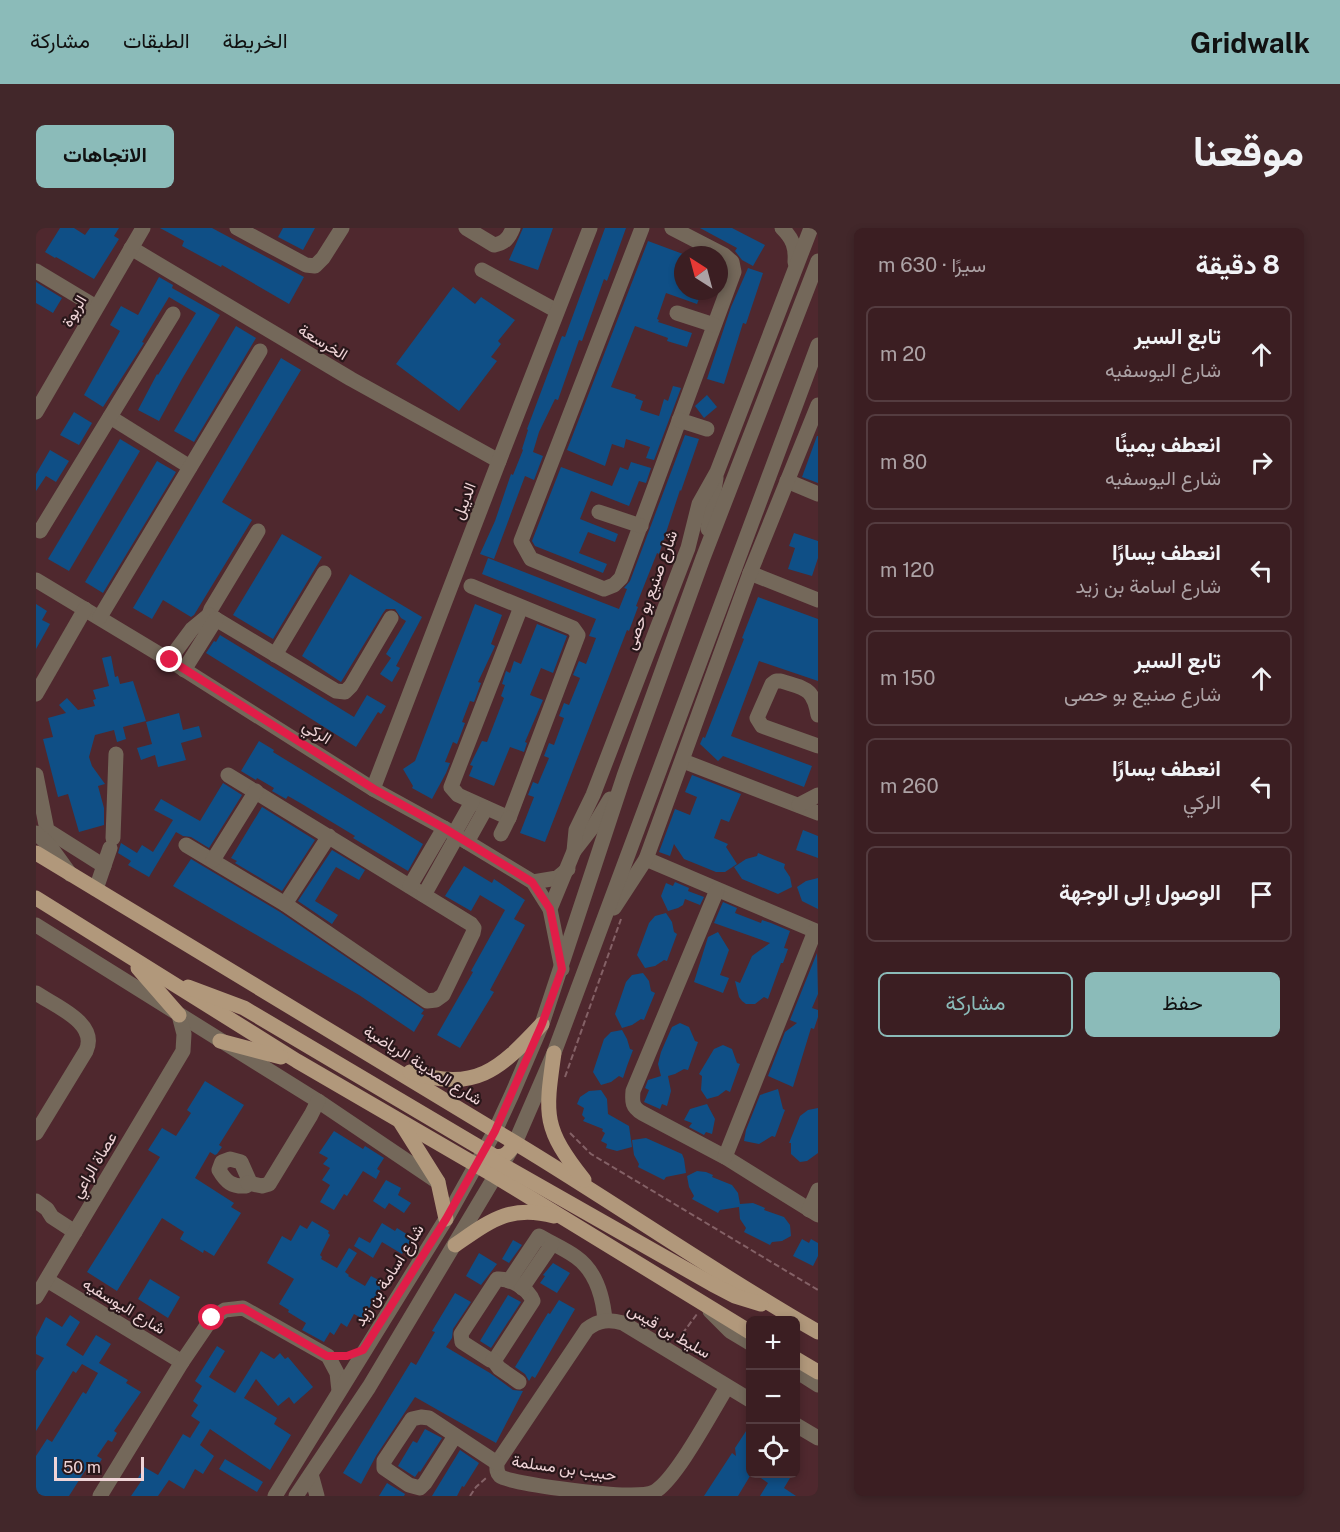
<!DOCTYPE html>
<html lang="ar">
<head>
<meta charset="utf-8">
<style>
  body { margin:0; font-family:"Public Sans",Vazirmatn,sans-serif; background:#42272a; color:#f1f3f6; direction:rtl }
  .controls { position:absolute; right:18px; bottom:18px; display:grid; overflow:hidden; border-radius:9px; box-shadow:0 3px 9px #0003 }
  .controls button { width:54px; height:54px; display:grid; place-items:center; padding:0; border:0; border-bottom:2px solid #543c40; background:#3b1e22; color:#f1f3f6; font:30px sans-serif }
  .compass { position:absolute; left:638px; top:18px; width:54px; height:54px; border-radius:50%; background:#3b1e22; box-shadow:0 3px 9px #0003; rotate:324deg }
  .scale { position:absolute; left:18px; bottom:15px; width:90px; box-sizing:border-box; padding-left:6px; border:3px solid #efd4d7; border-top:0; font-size:16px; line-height:21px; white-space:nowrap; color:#efd4d7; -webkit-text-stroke:4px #29171a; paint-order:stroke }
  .stop { position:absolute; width:18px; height:18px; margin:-14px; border:4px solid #e11d48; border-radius:50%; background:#fff }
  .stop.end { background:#e11d48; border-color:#fff; box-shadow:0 2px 6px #0008 }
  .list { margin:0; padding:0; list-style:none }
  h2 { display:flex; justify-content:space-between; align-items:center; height:78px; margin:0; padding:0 24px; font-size:26px }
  h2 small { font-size:20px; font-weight:400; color:#aca2a5 }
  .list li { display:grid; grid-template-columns:39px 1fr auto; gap:18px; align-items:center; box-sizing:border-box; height:96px; margin:0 12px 12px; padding:0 12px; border:2px solid #543c40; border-radius:9px }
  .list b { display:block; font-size:22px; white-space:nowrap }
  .list p { margin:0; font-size:20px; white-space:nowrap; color:#aca2a5 }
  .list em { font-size:20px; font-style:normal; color:#aca2a5 }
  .actions { display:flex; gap:12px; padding:18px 24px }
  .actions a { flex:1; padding:14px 0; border:2px solid #8bbbb9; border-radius:9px; text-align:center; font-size:21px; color:#8bbbb9 }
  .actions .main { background:#8bbbb9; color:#111 }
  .icon { flex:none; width:33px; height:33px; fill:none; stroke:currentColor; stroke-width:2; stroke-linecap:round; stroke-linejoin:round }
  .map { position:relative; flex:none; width:782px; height:1268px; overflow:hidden; direction:ltr; border-radius:9px }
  header { display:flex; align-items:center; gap:36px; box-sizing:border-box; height:84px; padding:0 30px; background:#8bbbb9; color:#111 }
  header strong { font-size:28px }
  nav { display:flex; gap:33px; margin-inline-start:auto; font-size:21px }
  .intro { display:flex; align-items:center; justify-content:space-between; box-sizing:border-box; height:144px; padding:0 36px }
  h1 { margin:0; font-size:42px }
  .button { padding:15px 27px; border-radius:9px; background:#8bbbb9; color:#111; font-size:21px; font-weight:700 }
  main { display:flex; gap:36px; padding:0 36px }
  aside { flex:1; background:#3b1e22; border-radius:9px; box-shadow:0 3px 9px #0003 }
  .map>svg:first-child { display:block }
</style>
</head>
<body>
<header>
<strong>Gridwalk</strong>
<nav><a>الخريطة</a><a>الطبقات</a><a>مشاركة</a></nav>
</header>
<div class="intro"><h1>موقعنا</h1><a class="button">الاتجاهات</a></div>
<main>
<aside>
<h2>8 دقيقة<small>سيرًا · 630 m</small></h2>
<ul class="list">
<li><svg class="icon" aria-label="ahead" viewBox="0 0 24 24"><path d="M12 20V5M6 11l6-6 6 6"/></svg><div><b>تابع السير</b><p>شارع اليوسفيه</p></div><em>20 m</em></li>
<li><svg class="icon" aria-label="right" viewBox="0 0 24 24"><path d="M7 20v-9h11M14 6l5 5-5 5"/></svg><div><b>انعطف يمينًا</b><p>شارع اليوسفيه</p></div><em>80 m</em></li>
<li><svg class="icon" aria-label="left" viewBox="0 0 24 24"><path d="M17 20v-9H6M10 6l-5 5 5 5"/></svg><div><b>انعطف يسارًا</b><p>شارع اسامة بن زيد</p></div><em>120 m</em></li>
<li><svg class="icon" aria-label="ahead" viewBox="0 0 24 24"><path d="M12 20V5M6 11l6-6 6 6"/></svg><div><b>تابع السير</b><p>شارع صنيع بو حصى</p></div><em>150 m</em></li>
<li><svg class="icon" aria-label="left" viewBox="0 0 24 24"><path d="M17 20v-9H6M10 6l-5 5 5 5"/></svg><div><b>انعطف يسارًا</b><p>الركي</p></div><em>260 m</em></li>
<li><svg class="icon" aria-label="arrive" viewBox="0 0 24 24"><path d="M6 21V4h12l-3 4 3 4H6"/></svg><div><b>الوصول إلى الوجهة</b></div></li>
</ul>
<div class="actions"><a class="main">حفظ</a><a>مشاركة</a></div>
</aside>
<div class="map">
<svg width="782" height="1268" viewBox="0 0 782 1268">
  <rect width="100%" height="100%" fill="#4f282e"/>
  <g fill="#0f4f86">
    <polygon points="24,0 38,0 49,7 54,0 83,0 78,8 83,11 58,51 20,29 19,30 9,24"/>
    <polygon points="124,0 176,0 268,49 253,76 186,37 185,39 146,18 148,13"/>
    <polygon points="247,0 279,0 267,22 242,9"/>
    <polygon points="487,0 517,0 502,42 473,32"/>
    <polygon points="569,0 590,0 571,53 568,51 546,113 543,112 522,172 519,171 503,204 497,224 507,228 498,252 489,248 458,331 444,326 459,293 475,246 477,247 487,222 486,221 492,202 491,201 526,108 529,109"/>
    <polygon points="664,0 696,0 729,17 717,38 706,32 699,23 701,20"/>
    <polygon points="612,13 647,26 647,63 666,63 661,76 630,65 621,91 623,92 622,94 656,105 651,119 631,113 632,110 599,98 575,159 600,167 599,170 607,173 604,182 623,188 628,171 632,173 637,158 645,160 618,232 610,230 614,219 590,211 588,220 576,216 569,238 531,222"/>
    <polygon points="712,40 727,45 710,96 707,95 688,156 671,151 695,79"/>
    <polygon points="123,49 137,57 136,60 184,87 146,151 123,193 102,182 121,146 122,147 160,85 133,69 106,114 108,115 67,179 48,167 84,103 74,97 85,78 102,87"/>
    <polygon points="0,54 26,70 17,85 0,75"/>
    <polygon points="417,59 439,76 445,69 479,92 462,113 465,116 455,129 461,133 423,183 360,136"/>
    <polygon points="200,98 220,110 158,214 138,203"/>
    <polygon points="245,130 265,142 186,274 216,292 158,387 155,389 127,372 116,391 97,380"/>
    <polygon points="671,167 681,179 668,190 659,178"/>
    <polygon points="38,184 56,195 43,217 24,207"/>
    <polygon points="649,207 663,211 645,263 644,262 623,326 621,325 600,378 602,379 593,403 591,402 509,614 484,605 498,569 492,567 497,554 502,556 513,530 508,528 513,515 518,517 528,490 523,488 528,475 533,477 544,450 537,447 543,433 550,436 560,410 553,408 560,391 446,346 452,330 583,381 591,361 588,360 594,353"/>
    <polygon points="781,208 782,208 782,255 766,249"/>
    <polygon points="84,211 104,223 33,343 12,331"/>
    <polygon points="14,222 33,233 20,254 10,248 0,263 0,246"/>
    <polygon points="121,233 140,244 67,365 49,354"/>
    <polygon points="595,234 615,240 610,255 603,253 593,278 555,263 544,291 582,306 579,314 552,304 543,325 571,336 567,345 499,318 496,313 525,239 576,258 584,239 592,242"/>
    <polygon points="758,305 782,313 782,330 776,348 752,341 759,320 753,318"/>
    <polygon points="246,306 286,329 237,411 197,387"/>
    <polygon points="314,346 386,389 360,438 364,440 356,454 344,446 355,430 350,426 370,393 365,390 359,381 350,381 347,385 305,454 266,428"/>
    <polygon points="722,369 782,391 782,453 723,433 695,508 776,538 768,559 687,528 682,533 664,516 667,509 669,510 708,411 706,410"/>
    <polygon points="0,376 11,383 6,392 14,396 0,421"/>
    <polygon points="439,376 466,387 455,416 459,418 442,454 445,455 438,474 434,473 426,494 429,495 421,516 417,514 409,534 414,535 410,545 396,571 376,560 377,558 367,541 379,533"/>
    <polygon points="501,396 531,408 517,445 505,440 494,467 507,472 489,514 491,515 488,524 474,519 458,558 433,548 437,538 434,537 446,513 451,514 468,470 465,468 469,457 466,456 470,443 474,445 478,433 485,436"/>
    <polygon points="184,407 318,489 331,467 350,478 345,486 342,484 320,519 170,425 178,413 180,414"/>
    <polygon points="75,428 79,449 82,448 84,456 97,453 110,493 87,499 90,511 81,514 78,502 59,507 53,529 56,538 69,556 62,558 68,580 68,597 43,604 32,566 22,569 7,511 17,509 12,490 30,485 23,477 31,470 42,482 59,478 57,472 60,471 57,462 73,458 66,430"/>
    <polygon points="143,485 147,502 163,498 166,509 145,515 150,532 122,539 119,527 105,532 101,520 116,516 110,494"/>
    <polygon points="223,513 238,522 237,524 387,616 372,643 317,610 319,608 266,576 252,568 250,571 236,563 238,560 221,550 220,552 205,543"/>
    <polygon points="656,547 705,566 693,594 685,591 678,610 692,616 690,619 701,636 689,644 680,644 653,633 648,631 638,616 634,628 623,624 639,581 654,587 661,569 649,564"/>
    <polygon points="187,555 206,567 173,620 155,609 147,608 140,604 113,649 92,637 95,633 82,625 85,615 101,625 106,617 117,624 137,592 118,582 125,571 164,593"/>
    <polygon points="226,579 279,612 246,663 199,635 201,633 195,630"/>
    <polygon points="767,602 782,608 782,630 760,622"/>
    <polygon points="296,622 329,642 323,652 300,639 279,673 302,687 296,696 262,673"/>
    <polygon points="722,625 749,636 748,640 754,649 756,659 742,666 706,651 698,639 710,631 721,628"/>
    <polygon points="155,631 244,684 388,782 385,786 388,787 378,804 323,767 137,658"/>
    <polygon points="428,638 456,655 458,651 489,672 478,691 489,697 454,762 458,764 424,820 401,807 437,744 435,743 469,682 444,667 435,683 409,668"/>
    <polygon points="782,650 782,681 766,673 761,659 770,653"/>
    <polygon points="639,654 653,660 652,663 668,669 664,677 649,671 647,677 642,680 632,683 625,668 630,655 637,658"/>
    <polygon points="687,674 701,680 699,685 725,695 726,692 735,695 754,703 748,720 752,721 747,735 745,735 732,771 728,769 719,776 710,776 706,773 703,769 699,753 704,755 716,728 734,715 678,695"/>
    <polygon points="630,685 636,694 638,704 641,706 631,733 628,732 619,738 609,740 601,727 613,695 619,688"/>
    <polygon points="682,704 693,722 684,747 693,750 687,765 658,754 672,709"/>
    <polygon points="781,725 782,766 776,780 782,782 782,789 778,801 775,800 757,859 732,848 749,804 761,795 754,792"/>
    <polygon points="607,745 613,753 615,763 619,765 612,782 608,792 605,791 596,797 586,800 579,786 590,754 596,747"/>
    <polygon points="644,795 653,799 659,813 662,814 652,842 648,841 639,846 632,848 635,863 631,878 626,876 624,881 608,874 613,862 609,860 612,852 625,848 622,836 625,824 636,799"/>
    <polygon points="586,802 591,811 594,821 597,822 591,838 587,850 583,848 575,854 565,857 557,844 568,811 575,804"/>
    <polygon points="687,817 696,821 701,835 704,836 694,864 690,862 682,868 671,871 665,862 666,848 663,846 678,821"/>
    <polygon points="169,853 208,877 183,917 186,919 181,926 179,927 174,924 159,950 198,975 195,979 205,985 178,1028 168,1022 167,1025 144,1011 148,1004 126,990 81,1063 51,1044 124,929 112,922 126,900 140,908 155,885 151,882"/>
    <polygon points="742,861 747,881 749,882 739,909 736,908 723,916 708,913 710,902 724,867"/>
    <polygon points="565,862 571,871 572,886 593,898 596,919 581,923 570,920 571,916 565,913 569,905 566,903 567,901 547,893 549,890 546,887 548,880 541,876 544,869 553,863"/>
    <polygon points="671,876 679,891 676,906 670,904 668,907 653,899 656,895 648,892 654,881"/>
    <polygon points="782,880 782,925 771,933 764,934 755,926 755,915 753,915 764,888 772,882"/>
    <polygon points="298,903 327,921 329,918 348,930 341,941 344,943 340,951 327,943 311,968 308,966 298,982 284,974 294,957 286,952 294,940 287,936 292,930 283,925"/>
    <polygon points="610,910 646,926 648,931 650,945 630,949 628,952 602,939 603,936 598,927 596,912"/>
    <polygon points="661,943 670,944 677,947 676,949 696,957 702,965 704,976 717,975 729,980 728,982 748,989 754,997 755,1008 746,1013 736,1014 734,1017 708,1004 710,1000 704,991 703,979 684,982 682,985 656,971 658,968 653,959 651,948"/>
    <polygon points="350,952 365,960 362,967 375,975 368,985 353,975 349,981 337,973"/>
    <polygon points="276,993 293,1003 292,1005 294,1007 284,1027 286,1029 285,1031 301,1040 313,1020 321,1025 309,1044 313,1047 312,1048 329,1058 335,1048 348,1055 327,1091 318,1086 311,1099 305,1095 298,1107 294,1104 288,1114 266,1102 270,1095 252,1084 253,1082 243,1076 258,1051 231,1035 246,1008 255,1013 264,997 271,1001"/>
    <polygon points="346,995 359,1003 361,1000 377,1010 366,1026 346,1014 337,1030 318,1018 323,1009 334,1015"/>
    <polygon points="766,1011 773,1015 775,1011 782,1015 782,1028 777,1038 757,1028"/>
    <polygon points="477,1012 486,1017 473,1035 466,1031"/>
    <polygon points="443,1025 461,1036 445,1057 430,1048"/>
    <polygon points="517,1035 534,1045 521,1065 504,1055 509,1048 507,1047"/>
    <polygon points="114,1051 144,1069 132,1090 102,1071"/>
    <polygon points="419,1065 435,1074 417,1101 416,1110 410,1119 454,1145 477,1162 487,1163 460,1215 379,1169 340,1228 325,1256 307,1245 375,1134 380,1137 399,1104 396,1103"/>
    <polygon points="472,1067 485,1074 455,1120 444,1113"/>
    <polygon points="523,1072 539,1081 499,1150 496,1148 493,1153 489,1146 479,1139 512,1085 514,1086"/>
    <polygon points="34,1087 44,1094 30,1117 47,1128 60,1107 75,1116 63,1135 92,1152 90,1155 105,1164 78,1203 81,1205 76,1214 72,1212 61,1228 66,1231 61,1239 54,1235 33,1268 0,1268 0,1228 11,1211 16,1214 47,1164 50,1166 62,1145 46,1136 40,1145 37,1143 0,1203 0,1143 8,1130 0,1126 0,1109 10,1089 26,1099"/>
    <polygon points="181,1118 189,1123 173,1149 199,1165 225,1123 238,1131 244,1125 249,1131 252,1129 277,1159 258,1176 253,1169 242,1178 220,1151 208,1170 241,1190 238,1196 255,1207 234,1242 174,1201 164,1217 178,1228 167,1246 159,1241 148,1261 133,1252 122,1268 95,1268 106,1252 102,1250 108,1239 122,1247 147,1206 154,1210 164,1194 155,1188 162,1177 157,1173 166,1158 159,1153"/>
    <polygon points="714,1197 714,1248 702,1268 668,1268 696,1225 700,1228 699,1220"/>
    <polygon points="389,1201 406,1210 384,1244 383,1243 379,1249 362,1238 377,1213 381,1215"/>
    <polygon points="424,1222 443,1235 428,1259 426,1258 421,1268 396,1268"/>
    <polygon points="189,1231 227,1254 221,1264 183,1241"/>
    <polygon points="718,1245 757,1245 748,1260 760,1268 724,1268 732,1255"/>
    <polygon points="351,1255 369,1266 368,1268 343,1268"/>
  </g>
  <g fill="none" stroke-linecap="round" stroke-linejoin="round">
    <g stroke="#846166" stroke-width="2" stroke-dasharray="6 3" stroke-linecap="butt">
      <polyline points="529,849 585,691"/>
      <polyline points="534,905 555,926 782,1062"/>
      <polyline points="641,1113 661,1086"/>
      <polyline points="434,1268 440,1259 450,1250"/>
    </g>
    <g stroke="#74685a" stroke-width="15">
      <polyline points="201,0 270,37 279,38 287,30 306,0"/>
      <path d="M430 0 458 17C469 15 473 10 477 0"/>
      <polyline points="606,0 485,313 495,331 568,361 578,357 585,350 698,44 696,34 688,27 636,0"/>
      <path d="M746 0C757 11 760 19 759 34"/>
      <polyline points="95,20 315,151 463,233"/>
      <polyline points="446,42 521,83"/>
      <polyline points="0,43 60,79"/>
      <polyline points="641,85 678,97"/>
      <polyline points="0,184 107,0"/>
      <polyline points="74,189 154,239"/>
      <polyline points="643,192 671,201"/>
      <polyline points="751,253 782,266"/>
      <polyline points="563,284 605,298"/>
      <polyline points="672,301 680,250"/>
      <polyline points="4,303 137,86"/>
      <polyline points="222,303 175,381 173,387 300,463 309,464 315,458 355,390"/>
      <polyline points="714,345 782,372"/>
      <polyline points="0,352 133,432 337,561 408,600 497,654 514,681"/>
      <polyline points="435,358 537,400 542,407 473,590 422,567 415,559 485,379"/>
      <polyline points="64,389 224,123"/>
      <polyline points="239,427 288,345"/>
      <polyline points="133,432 156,401 173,387"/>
      <polyline points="148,442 180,391"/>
      <polyline points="0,466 49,381"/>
      <path d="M782 487C777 459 769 461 745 453H740L736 456 721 490 726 498 782 518"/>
      <polyline points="647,533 782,585"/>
      <polyline points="0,547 11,602 68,638"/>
      <polyline points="192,547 435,696 438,700 437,705 407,767 400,772 391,773 249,676 293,608"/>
      <polyline points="337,561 463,233 554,0"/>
      <polyline points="763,577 782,567"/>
      <polyline points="0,605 13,617 34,646"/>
      <polyline points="418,606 436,574"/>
      <polyline points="465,606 473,590"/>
      <polyline points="77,610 80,526"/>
      <polyline points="431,614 450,580"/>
      <polyline points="150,617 249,676"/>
      <polyline points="538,623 559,596 574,571"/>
      <polyline points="610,631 782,704"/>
      <polyline points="177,632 220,563"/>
      <polyline points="497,654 521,650 532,641"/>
      <polyline points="374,658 408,600"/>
      <polyline points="60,661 74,620"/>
      <path d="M681 662 597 863C596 874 596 879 606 885L689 929 782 987"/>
      <polyline points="388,667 421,608"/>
      <polyline points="578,680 610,631 714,345 782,177"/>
      <polyline points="0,697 282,873 402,954"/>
      <polyline points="526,741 514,681 538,623 540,602 557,567 652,320 663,276 681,244 775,0"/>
      <path d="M0 765C19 778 63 795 50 823L0 905"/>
      <polyline points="689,929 779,703"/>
      <path d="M194 931 205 934 213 952 210 958C196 959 190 954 183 942L186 934Z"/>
      <polyline points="212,955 226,958 233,956 275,887 282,873"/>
      <polyline points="0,973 11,981 16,989 39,1004"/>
      <polyline points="773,982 782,962"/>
      <path d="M461 1051C474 1050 492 1060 497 1073L460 1130 454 1132 426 1114 425 1106Z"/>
      <polyline points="11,1052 146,1134"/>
      <path d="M473 1053 503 1008C515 1015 529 1021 540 1029 560 1043 567 1070 569 1092"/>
      <polyline points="486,1060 516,1016"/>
      <polyline points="0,1069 147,823 148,806 143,787"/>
      <polyline points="674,1083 694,1103 714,1115"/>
      <polyline points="457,1132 463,1140 483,1154"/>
      <polyline points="760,1143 782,1157"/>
      <path d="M691 1159C676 1183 640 1252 618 1264 612 1267 603 1267 595 1267 578 1268 473 1256 464 1248 460 1244 461 1240 461 1235L551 1101C563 1092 573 1091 587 1095L714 1172"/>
      <polyline points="760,1197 782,1210"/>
      <polyline points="419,1208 389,1255 384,1260 373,1257 348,1240 348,1233 376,1191 385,1189 393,1190 461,1235"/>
      <polyline points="275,1246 281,1268"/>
      <polyline points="64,1268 146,1134 176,1090 189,1082 207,1080 292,1128 301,1145 303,1163"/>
      <polyline points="239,1268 410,991 459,903 476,866 506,796 588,548 667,330 782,33"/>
      <polyline points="260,1268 333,1159 479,915 518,825 782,117"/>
    </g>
    <g stroke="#b1987b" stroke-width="15">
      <path d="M0 625C160 723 321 819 481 916 582 977 679 1045 782 1104"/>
      <polyline points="0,670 261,833 459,948 714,1104"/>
      <polyline points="102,740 143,787"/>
      <path d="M152 759 208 780 458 928C469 931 474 923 479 915"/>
      <polyline points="184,813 245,829"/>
      <path d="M518 825C509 888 507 900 548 952"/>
      <path d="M374 844C440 864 462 843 506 796"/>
      <polyline points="365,895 402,954 410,991"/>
      <polyline points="454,930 676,1056 699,1068 725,1076"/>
      <path d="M419 1017C454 993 474 976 518 988"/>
      <polyline points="760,1131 782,1144"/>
    </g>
  </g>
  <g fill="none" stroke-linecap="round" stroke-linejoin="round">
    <polyline stroke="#e11d48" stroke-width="8" points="134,432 338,561 408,600 496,654 514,681 526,741 506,796 459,903 410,991 327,1122 311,1128 291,1128 207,1080 189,1082 176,1090"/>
  </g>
  <g text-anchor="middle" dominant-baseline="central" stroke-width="4.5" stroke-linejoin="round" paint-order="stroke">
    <g font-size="16" fill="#efd4d7" stroke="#29171a">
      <text transform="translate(38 83) rotate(-60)">الربوة</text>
      <text transform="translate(287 114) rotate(31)">الخرسعة</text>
      <text transform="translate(428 273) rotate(-69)">الديبل</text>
      <text transform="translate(615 362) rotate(-70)">شارع صنيع بو حصى</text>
      <text transform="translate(281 504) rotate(32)">الركي</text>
      <text transform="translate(387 837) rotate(32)">شارع المدينة الرياضية</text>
      <text transform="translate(58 937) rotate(-59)">عصاة الراعي</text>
      <text transform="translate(353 1047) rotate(-58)">شارع اسامة بن زيد</text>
      <text transform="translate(88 1078) rotate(31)">شارع اليوسفيه</text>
      <text transform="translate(633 1103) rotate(30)">سليط بن قيس</text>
      <text transform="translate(528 1240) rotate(8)">حبيب بن مسلمة</text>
    </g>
  </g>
</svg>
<div class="controls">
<button>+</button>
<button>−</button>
<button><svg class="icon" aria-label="locate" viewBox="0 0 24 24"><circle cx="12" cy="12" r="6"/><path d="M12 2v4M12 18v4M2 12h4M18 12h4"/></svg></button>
</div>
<svg class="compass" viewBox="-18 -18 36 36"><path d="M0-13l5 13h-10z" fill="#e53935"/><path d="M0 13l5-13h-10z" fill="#aca2a5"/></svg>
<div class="scale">50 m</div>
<div class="stop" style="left:176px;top:1090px"></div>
<div class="stop end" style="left:134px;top:432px"></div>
</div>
</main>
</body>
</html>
